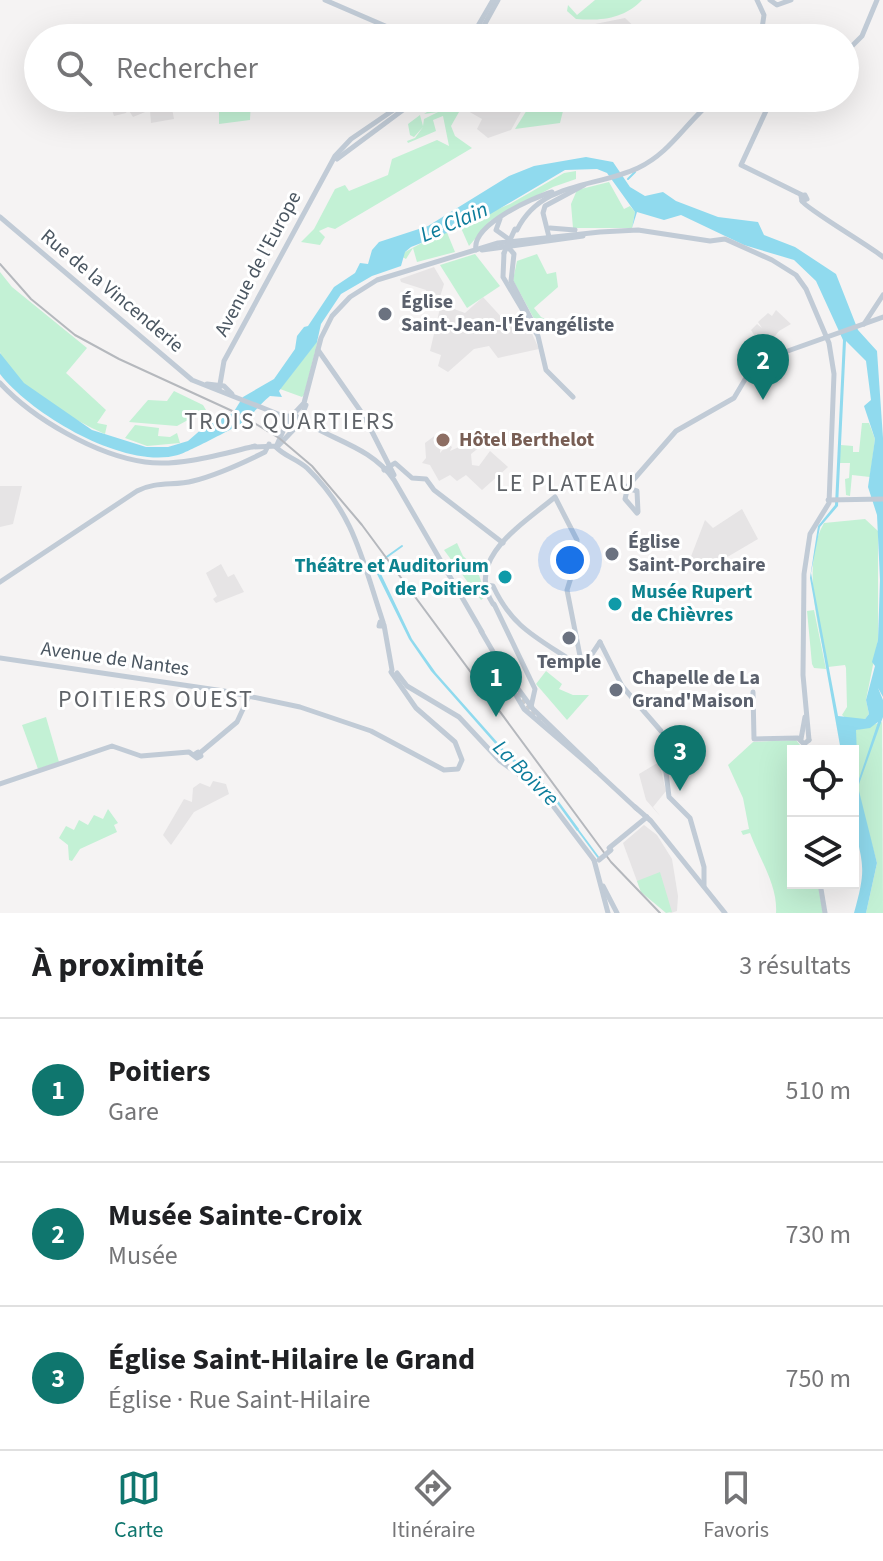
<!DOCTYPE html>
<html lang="fr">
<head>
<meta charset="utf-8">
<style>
  body { margin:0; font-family:"Source Sans 3",sans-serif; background:#f2f2f2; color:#202124 }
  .controls { position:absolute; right:24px; bottom:24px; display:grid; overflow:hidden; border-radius:0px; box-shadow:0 8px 32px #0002 }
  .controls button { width:72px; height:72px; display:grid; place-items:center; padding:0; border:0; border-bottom:2px solid #e0e0e0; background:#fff; color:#202124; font:40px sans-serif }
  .you { position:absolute; left:570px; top:560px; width:28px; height:28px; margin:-20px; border:6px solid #fff; border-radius:50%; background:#1a73e8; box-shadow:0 0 0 12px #1a73e833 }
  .badge { display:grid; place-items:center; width:52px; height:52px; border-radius:50%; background:#0f766e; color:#fff; font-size:26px; font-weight:700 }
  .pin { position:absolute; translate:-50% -66px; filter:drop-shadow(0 2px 4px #0008) }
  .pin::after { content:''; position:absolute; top:42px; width:28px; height:24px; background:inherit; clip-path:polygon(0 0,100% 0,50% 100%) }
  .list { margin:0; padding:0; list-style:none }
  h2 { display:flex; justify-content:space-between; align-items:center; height:104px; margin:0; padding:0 32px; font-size:34px }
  h2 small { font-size:26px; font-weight:400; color:#757577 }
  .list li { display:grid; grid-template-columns:52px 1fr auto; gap:24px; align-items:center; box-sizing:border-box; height:144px; padding:0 32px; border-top:2px solid #e0e0e0 }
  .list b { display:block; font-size:30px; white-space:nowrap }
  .list p { margin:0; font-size:26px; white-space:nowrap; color:#757577 }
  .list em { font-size:26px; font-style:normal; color:#757577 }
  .icon { flex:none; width:44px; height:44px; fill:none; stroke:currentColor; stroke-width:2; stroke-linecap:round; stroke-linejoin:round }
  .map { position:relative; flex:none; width:883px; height:913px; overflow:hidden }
  .search { position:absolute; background:#fff; box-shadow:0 8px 32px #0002; left:24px; right:24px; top:24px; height:88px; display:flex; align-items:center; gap:20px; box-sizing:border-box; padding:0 28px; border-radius:44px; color:#757577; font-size:30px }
  .sheet { height:536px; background:#fff }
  nav { display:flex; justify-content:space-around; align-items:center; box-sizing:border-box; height:112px; border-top:2px solid #e0e0e0; background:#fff; font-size:22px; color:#757577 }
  nav a { display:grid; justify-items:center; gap:4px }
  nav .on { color:#0f766e }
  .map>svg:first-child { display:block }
</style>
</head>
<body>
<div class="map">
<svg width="883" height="913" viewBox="0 0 883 913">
  <rect width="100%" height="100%" fill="#f5f3f3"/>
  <g fill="#e6e4e5">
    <polygon points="625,18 646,38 595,38 589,31 595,24"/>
    <polygon points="108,98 170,98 174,119 151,123 150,110 133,117 128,109 126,113 114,116"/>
    <polygon points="467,98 498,98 521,112 511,130 488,138 477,129 482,119 461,107"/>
    <polygon points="434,267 444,284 439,300 427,296 426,290 401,282 400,279"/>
    <polygon points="483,297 505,321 513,320 521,329 529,327 539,349 498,358 489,346 474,349 448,372 438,366 441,355 430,351 440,308 443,305 465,313"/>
    <polygon points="776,310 791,324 779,331 768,345 762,337 756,338 751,330 757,324 762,328 758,322 768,313 772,316"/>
    <polygon points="437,434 441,436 440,453 448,444 452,447 450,451 470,442 481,446 471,454 472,465 479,466 490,451 508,467 482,490 466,475 457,481 450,475 439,481 430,465 422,463 426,458 425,443"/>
    <polygon points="0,486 22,486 13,524 0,527"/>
    <polygon points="742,509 758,539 700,573 687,567 705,520 713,528"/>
    <polygon points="221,564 228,577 234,574 244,592 216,603 213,599 217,596 206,573"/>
    <polygon points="659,762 666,791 653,807 661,817 646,800 639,774"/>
    <polygon points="213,781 226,784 229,794 194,812 171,845 163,835 184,799 192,802 193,788 200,783 210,787"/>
    <polygon points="644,825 657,835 672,859 678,896 677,911 671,913 641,892 623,843"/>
  </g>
  <g fill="#c3f1d5">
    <path d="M595 0H642C624 19 601 21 576 19L567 11 568 5 577 15Z"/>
    <polygon points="219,98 251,98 250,120 219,124"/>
    <polygon points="446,98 467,98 451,126 455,136 472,148 335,229 328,227 319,231 325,237 320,245 301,242 314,229 335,189 345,185 349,191 388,175 392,159 437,140 449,146 443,116 433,120 436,131 408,143 407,141 415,138 423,127 414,137 410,135 408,124 420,115 423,126 424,119 438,112 424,114 438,105 439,111 447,104 440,102"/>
    <polygon points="532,102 563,111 560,123 515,129"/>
    <polygon points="576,171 576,179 553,187 490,221 469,246 461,228 449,232 447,230 510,204 564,173"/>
    <polygon points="609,182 624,209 630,206 635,212 632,228 573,228 571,204 577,190"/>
    <polygon points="446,230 455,252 417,262 413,248 406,259 395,253 405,252"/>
    <polygon points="475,254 500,286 467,308 440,265"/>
    <polygon points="537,254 547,274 556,272 558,287 534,308 541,317 552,322 544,320 538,326 513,280 517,261"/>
    <path d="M0 272 12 287 87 348 66 373 106 410 97 423 107 425 105 434C76 421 10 386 0 352 0 334 0 292 0 272Z"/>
    <polygon points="318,340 304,395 302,397 280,389"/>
    <polygon points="174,391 203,405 206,410 177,426 129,422 148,400 167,401"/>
    <polygon points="862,423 869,423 875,439 870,477 852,475 850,496 846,495 845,479 849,478 850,463 838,463 841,445 853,446 853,452 859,452"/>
    <polygon points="135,425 159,428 158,436 170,437 177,433 180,443 147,446 125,438"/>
    <path d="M865 519 878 531V640L866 700 869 714 865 719H847L842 715 847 707 846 668 845 665 828 667C817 628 802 560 824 523Z"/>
    <polygon points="457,543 463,556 477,569 486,596 481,600 444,550"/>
    <polygon points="814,610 826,669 814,668 812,664 807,611"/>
    <polygon points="546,671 562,684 559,689 573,695 589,695 567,720 536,684"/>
    <polygon points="46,717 59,762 38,769 22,725"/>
    <polygon points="882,722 883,913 866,913 877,863 856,787 856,730"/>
    <path d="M796 740 805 751H793V883H818L823 913H776C778 886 760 860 750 833L743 835 741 831 749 829 743 798 728 765 753 742Z"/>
    <polygon points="108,809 118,823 114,825 117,832 80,849 72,861 69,860 68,845 59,838 66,826 74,830 79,820 88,825 94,815 103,819"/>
    <polygon points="660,872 672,912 666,913 641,892 637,881"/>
  </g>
  <g fill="#90daee" fill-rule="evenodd">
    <path d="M586 157 613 162 630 187 645 196 663 192 676 201 718 217 758 222 764 235 795 247 836 274 858 330 877 351 883 438V697L878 688 883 700V717L858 787 877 863 866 913H854C867 867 863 865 853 821 849 800 853 773 853 751H841L810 578 818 526 835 505 843 340 816 281 794 260 744 245 681 215 664 220 637 212 632 228 635 212 607 173 597 169 565 170 482 219 411 247 405 252 401 266 372 276 341 294 321 324 317 342 279 391 282 397 270 396C260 404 253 414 244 422 240 425 184 454 178 455 125 470 32 415 0 374V353L24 383 92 430 146 447H168L188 441 204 427 233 413 243 397 274 379 295 349 297 336 304 327 308 326 334 287 355 273 360 263 368 264 372 250 379 242 428 226 509 176 534 166ZM846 341 866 361 871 400 864 406 875 439 868 487 877 515 880 580 878 640 872 662 875 666 866 700 869 714 865 719 838 716 811 573 820 527 838 506ZM878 722 858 782 856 730 870 728Z"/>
    <polygon points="381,558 384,563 381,574 412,639 436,673 506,752 548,787 579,829 577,831 546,788 506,756 431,671 409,639 377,574"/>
  </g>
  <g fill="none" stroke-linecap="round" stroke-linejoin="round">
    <g stroke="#90daee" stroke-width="2">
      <polyline points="628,179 635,172"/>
      <polyline points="381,561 402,546"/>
      <polyline points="578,830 598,857"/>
    </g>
    <polyline stroke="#caccce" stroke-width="5" stroke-dasharray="5 2.5" stroke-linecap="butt" points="517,694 543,722"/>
    <g stroke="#c1cbd6" stroke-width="5">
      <polyline points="325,0 413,38"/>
      <polyline points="757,0 764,15 761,35 768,38"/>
      <polyline points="770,0 777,5 791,0"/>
      <polyline points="471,38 493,0"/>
      <polyline points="477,38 498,0"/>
      <polyline points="845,53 862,36 877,0"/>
      <polyline points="772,98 741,165 802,195"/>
      <polyline points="337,159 419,98"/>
      <polygon points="801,196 805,195 807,199 802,201"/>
      <path d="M802 201C805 208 870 246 883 257"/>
      <path d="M0 217 192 380 283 416H296C328 440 370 445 394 480L482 632"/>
      <polyline points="500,219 496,230 510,240"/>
      <polyline points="550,228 575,230"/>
      <path d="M517 230C541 181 595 188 638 168 672 152 687 120 716 98"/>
      <polyline points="549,237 543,213 545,206 584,185"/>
      <polyline points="508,247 514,254 511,281 532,321"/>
      <path d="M476 250C471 225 532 198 552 192"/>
      <polyline points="482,250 583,236"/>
      <polyline points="504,253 503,277 538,336 546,370 573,397"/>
      <polyline points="864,324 883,295"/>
      <polyline points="318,350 364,416 394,475"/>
      <path d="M0 383C33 419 96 455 145 462 179 467 222 454 255 446"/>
      <polyline points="207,384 224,386 232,394"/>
      <polyline points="219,390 224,361 335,156 351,139 411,98"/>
      <polyline points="252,447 278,446 298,425 306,405"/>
      <polyline points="276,447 288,420 304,403 321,338 332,316 350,297 377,280 498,243 600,232 638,230 710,241 725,239 772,260 796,275 806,289 829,343 834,374 829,503 810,534 804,574 803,675 809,740"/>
      <path d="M276 447C284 456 297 459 307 468 355 514 363 563 383 622"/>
      <polyline points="384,470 395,463 412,478 426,479 434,490 503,543"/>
      <polyline points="627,488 637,491 638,512"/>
      <polyline points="828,500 883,499"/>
      <polyline points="637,513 625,499 628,486 676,431 734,398 750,371 768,358 883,317"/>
      <path d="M0 582 137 491C156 481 174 486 193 481 217 475 243 463 265 452L269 444"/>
      <path d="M486 585 493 586C512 627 536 637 572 661H581"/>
      <path d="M493 604C464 559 523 524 555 497L577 540 576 562 567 590 581 661"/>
      <polyline points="494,604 535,689 531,707"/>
      <polygon points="380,622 383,623 383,626 379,626"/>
      <polyline points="384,625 392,670"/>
      <polyline points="481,631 513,686"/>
      <polyline points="600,642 622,686 661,731"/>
      <polyline points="0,658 224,691 300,707 371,731 444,770 458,769 462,760 455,742 416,708 391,672"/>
      <polyline points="581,661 588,660 600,642"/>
      <polyline points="397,673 407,686 459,717 500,761 541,790 594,860"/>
      <polyline points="513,682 533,709 596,770"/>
      <polyline points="509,683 524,709 596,771"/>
      <polyline points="753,692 754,739 798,738 804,744 809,740"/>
      <polyline points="801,739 805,717"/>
      <polyline points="200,753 237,722 250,694"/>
      <polyline points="660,761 666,772 669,797 690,818 704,867 704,886"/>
      <polyline points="595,770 637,809"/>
      <polyline points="0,784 112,746 141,756 189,752 197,758 201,756 198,752 195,754"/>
      <polyline points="635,807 651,821 725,913"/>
      <polyline points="609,848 647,817"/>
      <polyline points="594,860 608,913"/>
      <polyline points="820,883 825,913"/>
      <polyline points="603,886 617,913"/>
    </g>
    <polyline stroke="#b5b8bd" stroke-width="2" points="0,264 31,299 75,335 119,359 241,415 279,438 312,466 362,525 611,862 660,913"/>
    <g stroke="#c1cbd6" stroke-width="5">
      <polyline points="504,253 515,229"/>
      <polyline points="599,860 611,850"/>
    </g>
  </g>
  <g fill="#6b7280" stroke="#fff" stroke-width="3">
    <circle cx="385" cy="314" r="8"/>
    <circle cx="612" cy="554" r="8"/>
    <circle cx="569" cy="638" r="8"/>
    <circle cx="616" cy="690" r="8"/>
  </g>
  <circle fill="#8d6e63" stroke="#fff" stroke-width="3" cx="443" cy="440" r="8"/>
  <g fill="#0f9aa8" stroke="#fff" stroke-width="3">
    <circle cx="505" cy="577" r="8"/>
    <circle cx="615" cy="604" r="8"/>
  </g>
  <g text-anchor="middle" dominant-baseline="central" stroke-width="6" stroke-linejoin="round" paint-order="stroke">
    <g font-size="20" fill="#4a5661" stroke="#fff">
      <text transform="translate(258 264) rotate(-62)">Avenue de l'Europe</text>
      <text transform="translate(112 291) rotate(40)">Rue de la Vincenderie</text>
      <text transform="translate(115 659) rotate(8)">Avenue de Nantes</text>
    </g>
    <g font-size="20" font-weight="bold" fill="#5b616d" stroke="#fff" text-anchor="start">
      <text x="401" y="302">Église<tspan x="401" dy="23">Saint-Jean-l'Évangéliste</tspan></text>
      <text x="628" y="542">Église<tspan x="628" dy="23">Saint-Porchaire</tspan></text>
      <text x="569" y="662" text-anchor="middle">Temple</text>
      <text x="632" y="678">Chapelle de La<tspan x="632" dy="23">Grand'Maison</tspan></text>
    </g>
    <g font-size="20" font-weight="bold" fill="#785e54" stroke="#fff" text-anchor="start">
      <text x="459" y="440">Hôtel Berthelot</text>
    </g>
    <g font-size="20" font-weight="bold" fill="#0d838f" stroke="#fff" text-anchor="end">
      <text x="489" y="566">Théâtre et Auditorium<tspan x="489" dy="23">de Poitiers</tspan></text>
      <text x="631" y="592" text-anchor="start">Musée Rupert<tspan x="631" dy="23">de Chièvres</tspan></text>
    </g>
    <g font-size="22" font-style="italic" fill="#0c7c9b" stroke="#fff">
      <text transform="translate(454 222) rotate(-23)">Le Clain</text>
      <text transform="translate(526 773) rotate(45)">La Boivre</text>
    </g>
    <g font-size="24" letter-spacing="2" fill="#5f6368" stroke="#fff">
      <text x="290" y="421">TROIS QUARTIERS</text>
      <text x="566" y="483">LE PLATEAU</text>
      <text x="156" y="699">POITIERS OUEST</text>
    </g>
  </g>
</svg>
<div class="controls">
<button><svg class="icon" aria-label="locate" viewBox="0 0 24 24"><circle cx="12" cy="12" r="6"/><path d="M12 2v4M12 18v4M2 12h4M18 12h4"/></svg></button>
<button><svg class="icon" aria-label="layers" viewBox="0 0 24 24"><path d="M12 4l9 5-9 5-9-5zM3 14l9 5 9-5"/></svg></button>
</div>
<div class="you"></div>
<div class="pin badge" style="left:496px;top:717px">1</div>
<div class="pin badge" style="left:763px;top:400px">2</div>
<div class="pin badge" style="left:680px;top:791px">3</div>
<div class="search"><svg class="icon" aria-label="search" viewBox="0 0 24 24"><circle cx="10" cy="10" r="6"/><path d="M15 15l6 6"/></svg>Rechercher</div>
</div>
<section class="sheet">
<h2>À proximité<small>3 résultats</small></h2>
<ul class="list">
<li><span class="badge">1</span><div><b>Poitiers</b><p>Gare</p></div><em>510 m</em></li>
<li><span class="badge">2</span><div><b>Musée Sainte-Croix</b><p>Musée</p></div><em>730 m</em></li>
<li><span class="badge">3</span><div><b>Église Saint-Hilaire le Grand</b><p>Église · Rue Saint-Hilaire</p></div><em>750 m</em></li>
</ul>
</section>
<nav>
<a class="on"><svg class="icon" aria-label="map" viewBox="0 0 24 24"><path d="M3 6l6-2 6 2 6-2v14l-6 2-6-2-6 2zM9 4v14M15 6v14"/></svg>Carte</a>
<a><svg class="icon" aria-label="directions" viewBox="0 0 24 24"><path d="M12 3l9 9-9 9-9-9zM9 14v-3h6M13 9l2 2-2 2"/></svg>Itinéraire</a>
<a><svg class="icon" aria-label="saved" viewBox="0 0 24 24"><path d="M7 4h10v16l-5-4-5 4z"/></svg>Favoris</a>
</nav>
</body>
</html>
